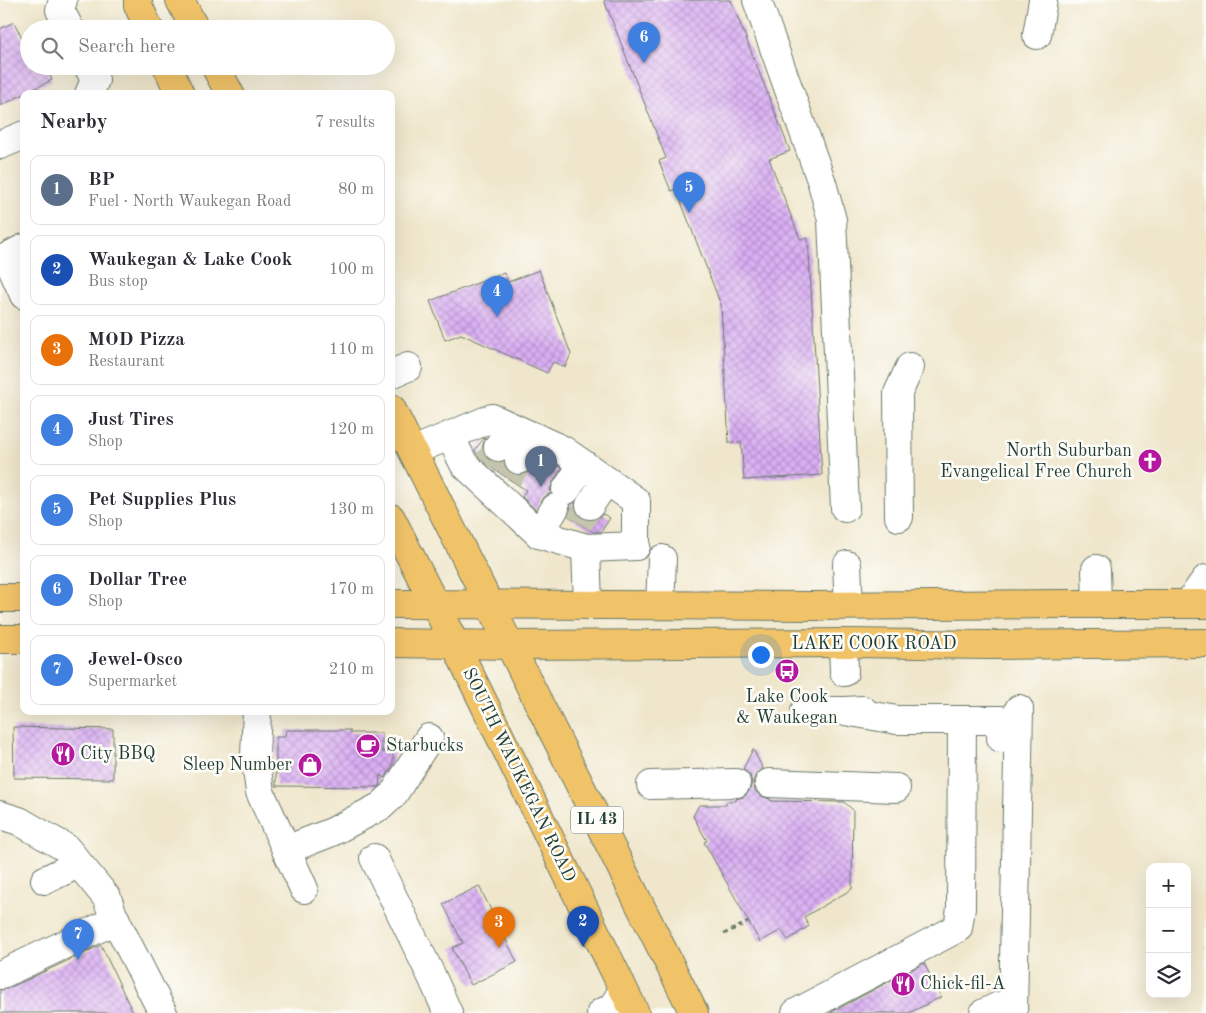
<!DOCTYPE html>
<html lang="en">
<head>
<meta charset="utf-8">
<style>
  body { margin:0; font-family:"Old Standard TT",serif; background:#f2f2f3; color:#2b2b33 }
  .controls { position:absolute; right:15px; bottom:15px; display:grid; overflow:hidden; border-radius:10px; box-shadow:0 5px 20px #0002 }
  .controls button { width:45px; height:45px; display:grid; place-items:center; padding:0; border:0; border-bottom:1px solid #e1e1e2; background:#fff; color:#2b2b33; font:25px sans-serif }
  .you { position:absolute; left:760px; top:654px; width:18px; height:18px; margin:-12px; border:4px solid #fff; border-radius:50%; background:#1a73e8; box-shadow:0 0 0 8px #1a73e833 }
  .badge { display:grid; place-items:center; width:32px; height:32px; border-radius:50%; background:#0f766e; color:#fff; font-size:16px; font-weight:700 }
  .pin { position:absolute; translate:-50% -41px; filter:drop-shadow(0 1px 2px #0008) }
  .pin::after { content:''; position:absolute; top:26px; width:18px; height:15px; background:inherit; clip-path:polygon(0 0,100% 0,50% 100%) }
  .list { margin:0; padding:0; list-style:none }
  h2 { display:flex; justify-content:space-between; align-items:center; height:65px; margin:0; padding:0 20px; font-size:21px }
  h2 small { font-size:16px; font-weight:400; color:#7c7c81 }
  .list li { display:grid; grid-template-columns:32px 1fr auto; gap:15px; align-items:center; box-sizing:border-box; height:70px; margin:0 10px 10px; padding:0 10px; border:1px solid #e1e1e2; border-radius:10px }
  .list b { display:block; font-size:19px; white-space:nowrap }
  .list p { margin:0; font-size:16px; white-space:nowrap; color:#7c7c81 }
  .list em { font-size:16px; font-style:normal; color:#7c7c81 }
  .icon { flex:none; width:28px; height:28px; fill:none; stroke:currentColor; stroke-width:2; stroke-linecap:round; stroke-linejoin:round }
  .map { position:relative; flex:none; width:1206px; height:1013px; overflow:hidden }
  .search { position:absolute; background:#fff; box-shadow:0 5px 20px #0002; left:20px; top:20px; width:375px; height:55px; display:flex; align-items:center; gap:12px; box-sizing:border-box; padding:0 18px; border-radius:28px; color:#7c7c81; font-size:19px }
  .panel { position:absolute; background:#fff; box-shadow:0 5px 20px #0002; left:20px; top:90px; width:375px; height:625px; border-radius:10px }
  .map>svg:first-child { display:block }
</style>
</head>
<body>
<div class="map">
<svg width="1206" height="1013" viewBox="0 0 1206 1013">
  <defs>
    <pattern id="building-cross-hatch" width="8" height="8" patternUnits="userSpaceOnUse" patternTransform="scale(1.25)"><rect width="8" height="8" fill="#daaef4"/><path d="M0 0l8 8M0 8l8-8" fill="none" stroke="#b08fc6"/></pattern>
  </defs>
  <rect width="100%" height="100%" fill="#fdfcf7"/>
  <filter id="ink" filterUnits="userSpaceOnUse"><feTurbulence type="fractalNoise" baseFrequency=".02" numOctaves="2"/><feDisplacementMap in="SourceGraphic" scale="10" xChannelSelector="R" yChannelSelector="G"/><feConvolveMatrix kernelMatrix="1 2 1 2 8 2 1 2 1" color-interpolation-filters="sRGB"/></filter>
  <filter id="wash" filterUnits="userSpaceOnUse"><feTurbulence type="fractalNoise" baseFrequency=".0096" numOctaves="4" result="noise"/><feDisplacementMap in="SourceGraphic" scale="20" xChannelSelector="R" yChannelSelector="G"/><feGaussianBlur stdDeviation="1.12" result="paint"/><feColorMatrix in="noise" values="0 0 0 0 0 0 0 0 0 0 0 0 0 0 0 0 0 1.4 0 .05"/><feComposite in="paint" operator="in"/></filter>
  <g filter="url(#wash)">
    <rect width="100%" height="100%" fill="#efe6cb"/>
    <g id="blocks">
      <g fill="url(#building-cross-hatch)">
        <polygon points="604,0 731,0 790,151 769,159 800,239 808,238 822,475 744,480 741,442 729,443 721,305 676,189 671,191 659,161 666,158"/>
        <polygon points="14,22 29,52 29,66 46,66 52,80 0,106 0,29"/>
        <polygon points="539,270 571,354 565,367 553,362 547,373 461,334 445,340 430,301 504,273 508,282"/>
        <polygon points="484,438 485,439 482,447 484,454 490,460 497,463 504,461 505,467 511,473 518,476 525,474 532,469 537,472 545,459 562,468 553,482 550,489 551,493 547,495 542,499 536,510 522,497 526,490 493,469 477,454 475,450"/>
        <polygon points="575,502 576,511 582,518 589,520 596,519 603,514 610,518 601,532 594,532 568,516 571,509 570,505"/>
        <polygon points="13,727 113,729 113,779 14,778"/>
        <polygon points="286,730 350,730 350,733 382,733 382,752 393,752 393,765 385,778 380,775 379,787 276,786 276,737 285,737"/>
        <polygon points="753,749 763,769 756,774 753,782 755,791 761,796 770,799 771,801 844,802 853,810 852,889 804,917 809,926 788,940 781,930 760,942 704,842 707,841 693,816 699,805 726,805 727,801 736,801 736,799 744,797 749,791 752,783 750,775 743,769"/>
        <polygon points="479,886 517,962 471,985 452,948 463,943 443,904"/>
        <polygon points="101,945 133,1013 0,1013 0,990 7,989"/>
        <polygon points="924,963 941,997 909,1013 830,1013"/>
      </g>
    </g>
  </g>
  <g filter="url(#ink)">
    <use href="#blocks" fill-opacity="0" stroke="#687869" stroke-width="1"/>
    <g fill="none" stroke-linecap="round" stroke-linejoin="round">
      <g stroke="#c5c4ad" stroke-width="28" stroke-dasharray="28 14" stroke-linecap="butt">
        <polyline points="487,465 498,447"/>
        <polyline points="508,478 519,460"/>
        <polyline points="579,523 590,505"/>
      </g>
      <defs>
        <g id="minor">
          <polyline points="63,0 60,10 70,29"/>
          <polyline points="757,0 822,183 832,220 845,508"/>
          <polyline points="1037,35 1043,0"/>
          <polyline points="88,66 95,80 89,94"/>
          <polyline points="0,145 24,135"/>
          <polyline points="24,248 7,257 24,295"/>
          <polyline points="391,374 408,367"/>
          <polyline points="450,436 464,464 539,534 586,548"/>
          <polyline points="498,447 511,427"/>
          <polyline points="413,451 492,418 563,450 636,501 636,546 586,548 588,605"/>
          <polyline points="519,460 535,437"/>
          <polyline points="566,490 583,464"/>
          <polyline points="590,505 606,481"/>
          <polyline points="899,517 898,393 910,367"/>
          <polyline points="539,534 555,508"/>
          <polyline points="847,565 849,605"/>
          <polyline points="1096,569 1097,604"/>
          <polyline points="1188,604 1206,579"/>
          <polyline points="660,605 662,559"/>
          <polyline points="843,643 844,672"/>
          <polyline points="257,711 255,755 260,792 304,889"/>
          <polyline points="805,711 845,711 863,710"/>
          <polyline points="845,711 897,720 1001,720 1001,738"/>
          <polyline points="769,783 896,788"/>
          <polyline points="651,785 736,783"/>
          <polyline points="0,815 19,821 66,848 107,898 113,915 163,1013"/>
          <polyline points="286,850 332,832 381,806 393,795 429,738"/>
          <polyline points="374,858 432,977 448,1013"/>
          <polyline points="45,880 78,864"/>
          <polyline points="0,975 116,920"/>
          <polyline points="601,1013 612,1008 623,990"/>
          <polyline points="796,1013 958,928 961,908 962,720"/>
          <polyline points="984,1013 999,1006"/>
          <polyline points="1013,1013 1019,709"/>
        </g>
        <g id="major">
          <polyline points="138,0 138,5 149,29"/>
          <polyline points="180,0 195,29"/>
          <polyline points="167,66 180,94"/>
          <polyline points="215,66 230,94"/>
          <polyline points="391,408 694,1013"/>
          <polyline points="391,518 455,644 635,1013"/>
          <polyline points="0,598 24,598"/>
          <polyline points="391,604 811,606 1061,604 1206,604"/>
          <polyline points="0,639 24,639"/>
          <polyline points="391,643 510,645 850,643 987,645 1206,643"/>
        </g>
      </defs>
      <use href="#minor" stroke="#687869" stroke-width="30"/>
      <use href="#major" stroke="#687869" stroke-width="30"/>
      <polyline stroke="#687869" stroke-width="3" stroke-dasharray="4 4" stroke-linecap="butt" points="724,934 748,922"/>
      <use href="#minor" stroke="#fff" stroke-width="28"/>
      <use href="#major" stroke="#f1c369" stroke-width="28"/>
    </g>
  </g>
  <defs>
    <symbol id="church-disc" viewBox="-11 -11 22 22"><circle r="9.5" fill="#b5179e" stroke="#fdfcf7"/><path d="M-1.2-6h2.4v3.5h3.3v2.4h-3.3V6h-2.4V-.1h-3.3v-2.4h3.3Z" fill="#fff"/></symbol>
    <symbol id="bus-disc" viewBox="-11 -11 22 22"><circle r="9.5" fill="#b5179e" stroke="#fdfcf7"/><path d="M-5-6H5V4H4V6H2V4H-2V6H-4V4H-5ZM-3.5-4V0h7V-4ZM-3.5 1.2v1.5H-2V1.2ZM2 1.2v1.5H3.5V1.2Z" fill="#fff"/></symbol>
    <symbol id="cafe-disc" viewBox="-11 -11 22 22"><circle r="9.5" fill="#b5179e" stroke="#fdfcf7"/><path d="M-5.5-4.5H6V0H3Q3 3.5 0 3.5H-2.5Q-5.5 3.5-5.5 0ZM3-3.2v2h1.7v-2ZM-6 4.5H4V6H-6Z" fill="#fff"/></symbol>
    <symbol id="restaurant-disc" viewBox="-11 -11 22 22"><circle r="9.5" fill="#b5179e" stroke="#fdfcf7"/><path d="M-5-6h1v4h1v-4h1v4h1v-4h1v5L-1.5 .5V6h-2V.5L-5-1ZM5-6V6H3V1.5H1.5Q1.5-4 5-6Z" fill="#fff"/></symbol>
    <symbol id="shop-disc" viewBox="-11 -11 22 22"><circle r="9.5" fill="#b5179e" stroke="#fdfcf7"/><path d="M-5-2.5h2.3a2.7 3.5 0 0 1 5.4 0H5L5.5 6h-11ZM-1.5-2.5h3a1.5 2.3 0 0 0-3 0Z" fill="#fff"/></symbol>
  </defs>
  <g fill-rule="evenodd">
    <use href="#church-disc" x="1136" y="447" width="28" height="28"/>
    <use href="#bus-disc" x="773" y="657" width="28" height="28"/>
    <use href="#cafe-disc" x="354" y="732" width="28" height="28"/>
    <use href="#restaurant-disc" x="49" y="740" width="28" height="28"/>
    <use href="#shop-disc" x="296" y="751" width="28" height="28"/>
    <use href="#restaurant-disc" x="889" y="970" width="28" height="28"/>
  </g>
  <g text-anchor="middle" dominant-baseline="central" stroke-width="5" stroke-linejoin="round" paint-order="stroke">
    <rect fill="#fdfcf7" stroke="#62766e" stroke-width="1" x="571" y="806.5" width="52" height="27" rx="4"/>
    <g font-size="16" font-weight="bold" fill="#1f3d34">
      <text x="597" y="820">IL 43</text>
    </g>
    <g font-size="18" fill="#1f3d34" stroke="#fdfcf7" text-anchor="start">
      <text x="1132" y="451" text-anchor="end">North Suburban<tspan x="1132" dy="21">Evangelical Free Church</tspan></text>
      <text x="787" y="697" text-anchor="middle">Lake Cook<tspan x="787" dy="21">&amp; Waukegan</tspan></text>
      <text x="386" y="746">Starbucks</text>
      <text x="80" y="754">City BBQ</text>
      <text x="292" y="765" text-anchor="end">Sleep Number</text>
      <text x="920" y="984">Chick-fil-A</text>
    </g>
    <g font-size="18" fill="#1f3d34" stroke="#fdfcf7">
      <text x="874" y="644">LAKE COOK ROAD</text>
      <text transform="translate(519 775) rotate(64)">SOUTH WAUKEGAN ROAD</text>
    </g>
  </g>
</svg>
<div class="controls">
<button>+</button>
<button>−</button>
<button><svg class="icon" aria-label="layers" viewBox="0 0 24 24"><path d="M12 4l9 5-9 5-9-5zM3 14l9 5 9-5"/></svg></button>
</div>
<div class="you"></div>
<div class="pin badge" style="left:541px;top:487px;background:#5c6f8a">1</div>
<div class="pin badge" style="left:583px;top:947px;background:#1a4fb4">2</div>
<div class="pin badge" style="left:499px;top:948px;background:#e8710a">3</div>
<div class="pin badge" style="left:497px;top:317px;background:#3f7fe0">4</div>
<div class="pin badge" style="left:689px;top:213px;background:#3f7fe0">5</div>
<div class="pin badge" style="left:644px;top:63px;background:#3f7fe0">6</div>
<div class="pin badge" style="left:78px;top:960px;background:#3f7fe0">7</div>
<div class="search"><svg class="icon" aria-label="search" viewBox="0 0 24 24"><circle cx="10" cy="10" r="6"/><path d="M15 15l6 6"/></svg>Search here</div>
<section class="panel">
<h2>Nearby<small>7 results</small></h2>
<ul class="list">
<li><span class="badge" style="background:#5c6f8a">1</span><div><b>BP</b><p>Fuel · North Waukegan Road</p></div><em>80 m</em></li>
<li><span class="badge" style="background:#1a4fb4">2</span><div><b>Waukegan &amp; Lake Cook</b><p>Bus stop</p></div><em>100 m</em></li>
<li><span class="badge" style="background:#e8710a">3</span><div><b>MOD Pizza</b><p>Restaurant</p></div><em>110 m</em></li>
<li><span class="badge" style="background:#3f7fe0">4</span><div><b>Just Tires</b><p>Shop</p></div><em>120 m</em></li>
<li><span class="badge" style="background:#3f7fe0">5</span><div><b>Pet Supplies Plus</b><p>Shop</p></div><em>130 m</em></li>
<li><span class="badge" style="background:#3f7fe0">6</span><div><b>Dollar Tree</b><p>Shop</p></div><em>170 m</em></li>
<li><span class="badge" style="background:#3f7fe0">7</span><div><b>Jewel-Osco</b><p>Supermarket</p></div><em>210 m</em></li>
</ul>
</section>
</div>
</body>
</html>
